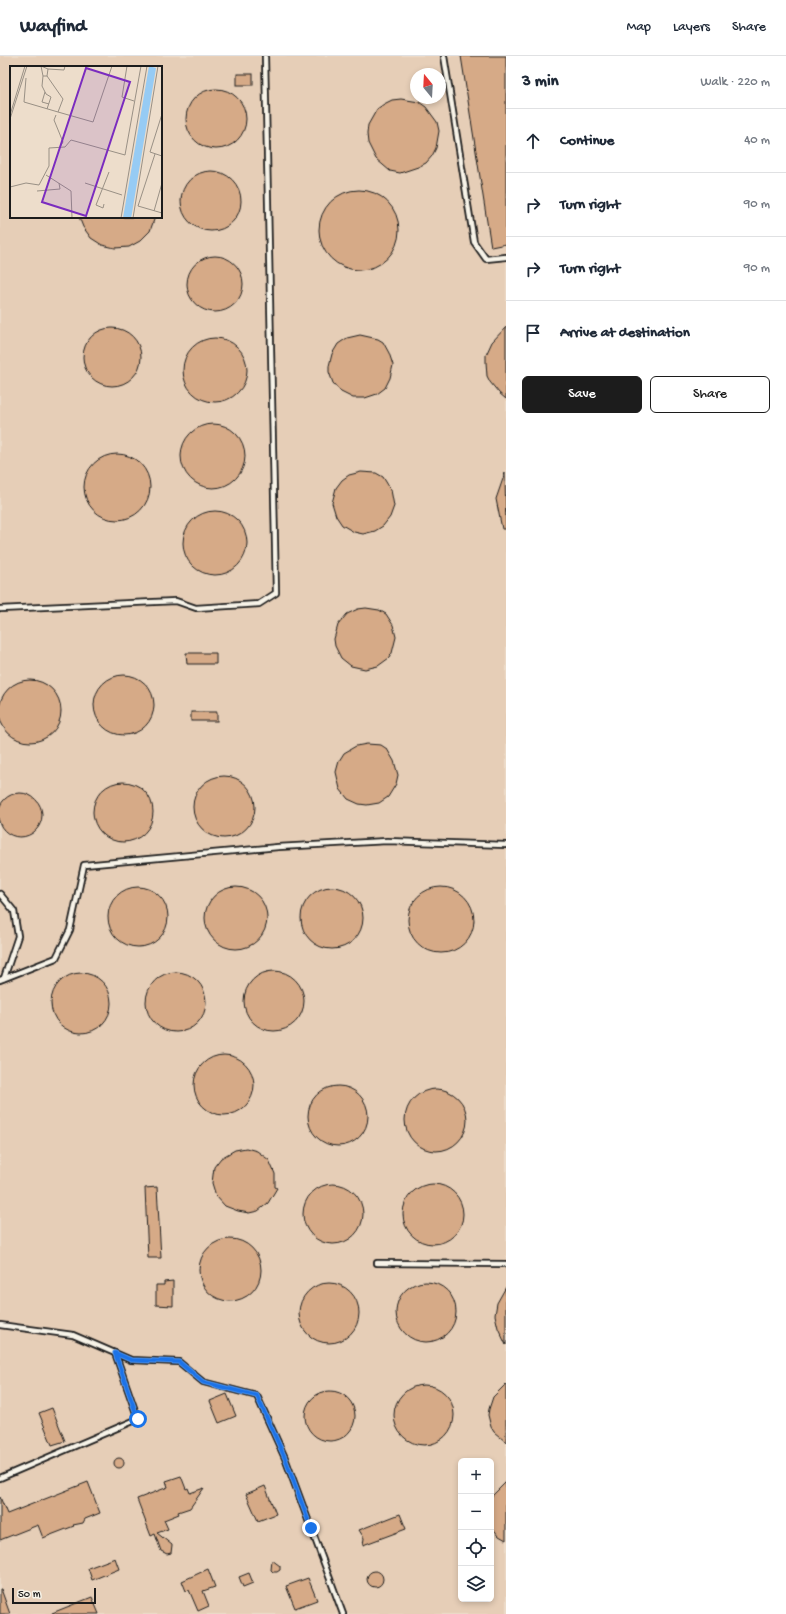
<!DOCTYPE html>
<html lang="en">
<head>
<meta charset="utf-8">
<style>
  body { margin:0; font-family:"Gochi Hand",sans-serif; background:#f6f6f7; color:#1f2937 }
  .controls { position:absolute; right:12px; bottom:12px; display:grid; overflow:hidden; border-radius:6px; box-shadow:0 2px 6px #0003 }
  .controls button { width:36px; height:36px; display:grid; place-items:center; padding:0; border:0; border-bottom:1px solid #e0e1e3; background:#fff; color:#1f2937; font:20px sans-serif }
  .compass { position:absolute; left:410px; top:12px; width:36px; height:36px; border-radius:50%; background:#fff; box-shadow:0 2px 6px #0003; rotate:342deg }
  .scale { position:absolute; left:12px; bottom:10px; width:84px; box-sizing:border-box; padding-left:4px; border:2px solid #1c1c1c; border-top:0; font-size:11px; line-height:14px; white-space:nowrap; color:#1c1c1c; -webkit-text-stroke:3px #f7f3e8; paint-order:stroke }
  .stop { position:absolute; width:12px; height:12px; margin:-9px; border:3px solid #1a73e8; border-radius:50%; background:#fff }
  .stop.end { background:#1a73e8; border-color:#fff; box-shadow:0 1px 4px #0008 }
  .list { margin:0; padding:0; list-style:none }
  h2 { display:flex; justify-content:space-between; align-items:center; height:52px; margin:0; padding:0 16px; font-size:17px }
  h2 small { font-size:13px; font-weight:400; color:#747a83 }
  .list li { display:grid; grid-template-columns:26px 1fr auto; gap:12px; align-items:center; box-sizing:border-box; height:64px; padding:0 16px; border-top:1px solid #e0e1e3 }
  .list b { display:block; font-size:15px; white-space:nowrap }
  .list em { font-size:13px; font-style:normal; color:#747a83 }
  .actions { display:flex; gap:8px; padding:12px 16px }
  .actions a { flex:1; padding:9px 0; border:1px solid #1c1c1c; border-radius:6px; text-align:center; font-size:14px; color:#1c1c1c }
  .actions .main { background:#1c1c1c; color:#fff }
  .icon { flex:none; width:22px; height:22px; fill:none; stroke:currentColor; stroke-width:2; stroke-linecap:round; stroke-linejoin:round }
  .map { position:relative; flex:none; width:506px; height:1558px; overflow:hidden }
  header { display:flex; align-items:center; gap:24px; box-sizing:border-box; height:56px; padding:0 20px; background:#fff; border-bottom:1px solid #e0e1e3 }
  header strong { font-size:19px }
  nav { display:flex; gap:22px; margin-inline-start:auto; font-size:14px }
  main { display:flex }
  aside { flex:1; background:#fff }
  .map>svg:first-child { display:block }
</style>
</head>
<body>
<header>
<strong>Wayfind</strong>
<nav><a>Map</a><a>Layers</a><a>Share</a></nav>
</header>
<main>
<div class="map">
<svg width="506" height="1558" viewBox="0 0 506 1558">
  <rect width="100%" height="100%" fill="#edddcb"/>
  <filter id="ink" filterUnits="userSpaceOnUse"><feTurbulence type="fractalNoise" baseFrequency=".025" numOctaves="2"/><feDisplacementMap in="SourceGraphic" scale="8" xChannelSelector="R" yChannelSelector="G"/><feConvolveMatrix kernelMatrix="1 2 1 2 8 2 1 2 1" color-interpolation-filters="sRGB"/></filter>
  <g filter="url(#ink)">
    <path fill="#e6ceb7" fill-rule="evenodd" d="M0 0H506V1558H0ZM11 11H161V161H11ZM416 18H440V42H416ZM461 1405H491V1543H461Z"/>
    <g fill="#d6aa87" stroke="#1c1c1c">
      <polygon points="461,0 506,0 506,188 491,191"/>
      <rect x="237" y="18" width="16" height="11"/>
      <circle cx="216" cy="63" r="30"/>
      <polygon points="401,43 419,46 426,51 437,66 439,75 436,92 432,100 426,107 418,111 400,117 390,115 376,103 368,87 367,78 368,69 377,53 384,48 392,44"/>
      <circle cx="211" cy="145" r="30"/>
      <circle cx="359" cy="174" r="40"/>
      <polygon points="79,161 155,161 150,175 140,185 129,191 115,192 102,189 91,182 83,171"/>
      <circle cx="215" cy="228" r="28"/>
      <polygon points="506,271 506,343 499,337 490,326 487,320 486,306 486,299 492,286"/>
      <circle cx="112" cy="301" r="29"/>
      <polygon points="360,279 378,283 383,286 389,297 393,309 390,322 385,332 377,338 365,342 353,342 341,336 333,327 329,316 329,310 332,298 338,288 347,282"/>
      <circle cx="215" cy="314" r="32"/>
      <circle cx="213" cy="400" r="32"/>
      <circle cx="117" cy="431" r="33"/>
      <polygon points="361,416 376,417 383,421 391,434 394,450 390,461 383,470 375,475 363,478 354,476 342,469 336,460 332,447 336,432 342,424 349,419"/>
      <polygon points="505,417 506,473 502,473 496,443"/>
      <circle cx="215" cy="487" r="32"/>
      <polygon points="366,552 379,554 386,558 393,569 396,581 392,597 389,602 378,610 365,613 351,610 341,602 335,590 334,583 338,569 347,558 358,553"/>
      <polygon points="186,597 216,597 216,608 187,608"/>
      <circle cx="124" cy="649" r="30"/>
      <circle cx="30" cy="655" r="31"/>
      <rect x="191" y="656" width="26" height="9"/>
      <polygon points="367,688 381,689 387,693 394,705 398,719 396,728 388,741 379,747 367,749 359,748 348,743 340,733 336,716 339,705 344,697 356,690"/>
      <circle cx="224" cy="751" r="31"/>
      <circle cx="123" cy="756" r="30"/>
      <circle cx="20" cy="759" r="22"/>
      <circle cx="138" cy="861" r="30"/>
      <circle cx="332" cy="862" r="31"/>
      <circle cx="441" cy="864" r="33"/>
      <circle cx="236" cy="862" r="31"/>
      <circle cx="274" cy="945" r="30"/>
      <circle cx="176" cy="946" r="30"/>
      <circle cx="81" cy="947" r="30"/>
      <circle cx="224" cy="1029" r="30"/>
      <circle cx="338" cy="1060" r="30"/>
      <circle cx="436" cy="1064" r="31"/>
      <polygon points="246,1092 257,1095 269,1104 275,1118 275,1131 277,1132 268,1147 258,1155 249,1157 238,1155 225,1150 216,1140 212,1127 214,1111 221,1102 235,1094"/>
      <circle cx="433" cy="1158" r="30"/>
      <circle cx="333" cy="1158" r="30"/>
      <polygon points="157,1131 161,1202 148,1202 145,1132"/>
      <circle cx="230" cy="1214" r="31"/>
      <polygon points="173,1225 173,1250 156,1249 156,1229 164,1229 164,1226"/>
      <circle cx="426" cy="1256" r="30"/>
      <circle cx="329" cy="1257" r="30"/>
      <polygon points="506,1231 506,1289 498,1272 495,1259 497,1247"/>
      <polygon points="506,1328 506,1386 494,1376 491,1371 488,1359 489,1353 493,1341"/>
      <circle cx="424" cy="1359" r="30"/>
      <circle cx="330" cy="1360" r="25"/>
      <polygon points="227,1338 236,1360 219,1367 210,1345"/>
      <polygon points="52,1352 65,1385 52,1389 39,1357"/>
      <circle cx="119" cy="1407" r="5"/>
      <polygon points="181,1420 186,1433 188,1432 190,1437 204,1432 190,1452 178,1456 179,1458 164,1464 168,1473 157,1477 172,1489 171,1497 167,1498 161,1495 155,1478 151,1480 137,1443 168,1431 166,1425"/>
      <polygon points="88,1426 100,1457 85,1463 83,1467 73,1469 74,1470 43,1482 38,1469 0,1484 0,1441 7,1458"/>
      <polygon points="506,1426 506,1484 499,1480 491,1470 491,1441"/>
      <polygon points="265,1430 276,1458 258,1465 246,1438"/>
      <polygon points="400,1458 406,1473 363,1489 364,1482 359,1474"/>
      <polygon points="115,1502 119,1513 92,1524 88,1512"/>
      <polygon points="272,1504 280,1510 280,1514 277,1516 273,1516 271,1514"/>
      <polygon points="208,1513 215,1531 203,1535 209,1550 198,1555 189,1534 186,1535 182,1525"/>
      <circle cx="375" cy="1523" r="8"/>
      <polygon points="249,1517 253,1527 243,1531 239,1521"/>
      <polygon points="308,1522 317,1544 295,1552 286,1530"/>
      <polygon points="0,1533 1,1533 10,1558 0,1558"/>
      <polygon points="92,1541 99,1558 52,1558 52,1557"/>
    </g>
    <g fill="none" stroke-linecap="round" stroke-linejoin="round">
      <defs>
        <g id="lane">
          <polyline points="444,0 474,186 486,203 506,201"/>
          <polyline points="0,553 176,545 196,552 259,548 276,537 265,0"/>
          <polyline points="0,838 14,855 18,880 4,922"/>
          <polyline points="0,924 56,902 70,874 84,809 278,791 387,785 506,789"/>
          <polyline points="377,1207 506,1208"/>
          <polyline points="0,1269 73,1279 131,1304 179,1306 203,1326 257,1340 285,1402 343,1558"/>
          <polyline points="0,1422 138,1363 115,1297"/>
        </g>
      </defs>
      <use href="#lane" stroke="#1c1c1c" stroke-width="8"/>
      <use href="#lane" stroke="#f7f3e8" stroke-width="4.5"/>
    </g>
  </g>
  <g fill="none" stroke-linecap="round" stroke-linejoin="round" filter="url(#ink)">
    <polyline stroke="#1a73e8" stroke-width="5" points="138,1363 115,1297 131,1304 179,1306 203,1326 257,1340 285,1402 311,1472"/>
  </g>
  <g transform="translate(10 10)">
    <rect width="152" height="152" fill="#edddcb"/>
    <path d="M139 0 146 2 122 147 121 152H113Z" fill="#96cbf4"/>
    <path fill="none" stroke="#999085" stroke-width="1" d="M117 0 112 31 124 35M38 3 54 4 55 0M33 10 32 20 36 28 41 31 37 43M37 10 38 3 31 0 33 10H37L53 33 48 46 83 56 102 0M16 12 14 36 48 46M35 26 32 36 39 38M152 48 140 86 152 90M0 49 15 0M46 49 44 54 53 76 50 81M0 53 17 0M145 88 128 140 152 147M36 109 61 125 62 152M75 117 112 129M0 121 16 117 29 119 39 100V82L55 81 61 74 115 89 131 0M27 125 50 123 49 117M94 138 93 142 86 139 99 106M144 145 152 117M111 152 137 0M123 152 148 0"/>
    <path fill="#7b2cbf" fill-opacity="0.15" stroke="#7b2cbf" stroke-width="2" d="M76 2 120 16 76 150 32 136Z"/>
    <rect width="152" height="152" fill="none" stroke="#1c1c1c" stroke-width="2"/>
  </g>
</svg>
<div class="controls">
<button>+</button>
<button>−</button>
<button><svg class="icon" aria-label="locate" viewBox="0 0 24 24"><circle cx="12" cy="12" r="6"/><path d="M12 2v4M12 18v4M2 12h4M18 12h4"/></svg></button>
<button><svg class="icon" aria-label="layers" viewBox="0 0 24 24"><path d="M12 4l9 5-9 5-9-5zM3 14l9 5 9-5"/></svg></button>
</div>
<svg class="compass" viewBox="-18 -18 36 36"><path d="M0-13l5 13h-10z" fill="#e53935"/><path d="M0 13l5-13h-10z" fill="#747a83"/></svg>
<div class="scale">50 m</div>
<div class="stop" style="left:138px;top:1363px"></div>
<div class="stop end" style="left:311px;top:1472px"></div>
</div>
<aside>
<h2>3 min<small>Walk · 220 m</small></h2>
<ul class="list">
<li><svg class="icon" aria-label="ahead" viewBox="0 0 24 24"><path d="M12 20V5M6 11l6-6 6 6"/></svg><div><b>Continue</b></div><em>40 m</em></li>
<li><svg class="icon" aria-label="right" viewBox="0 0 24 24"><path d="M7 20v-9h11M14 6l5 5-5 5"/></svg><div><b>Turn right</b></div><em>90 m</em></li>
<li><svg class="icon" aria-label="right" viewBox="0 0 24 24"><path d="M7 20v-9h11M14 6l5 5-5 5"/></svg><div><b>Turn right</b></div><em>90 m</em></li>
<li><svg class="icon" aria-label="arrive" viewBox="0 0 24 24"><path d="M6 21V4h12l-3 4 3 4H6"/></svg><div><b>Arrive at destination</b></div></li>
</ul>
<div class="actions"><a class="main">Save</a><a>Share</a></div>
</aside>
</main>
</body>
</html>
